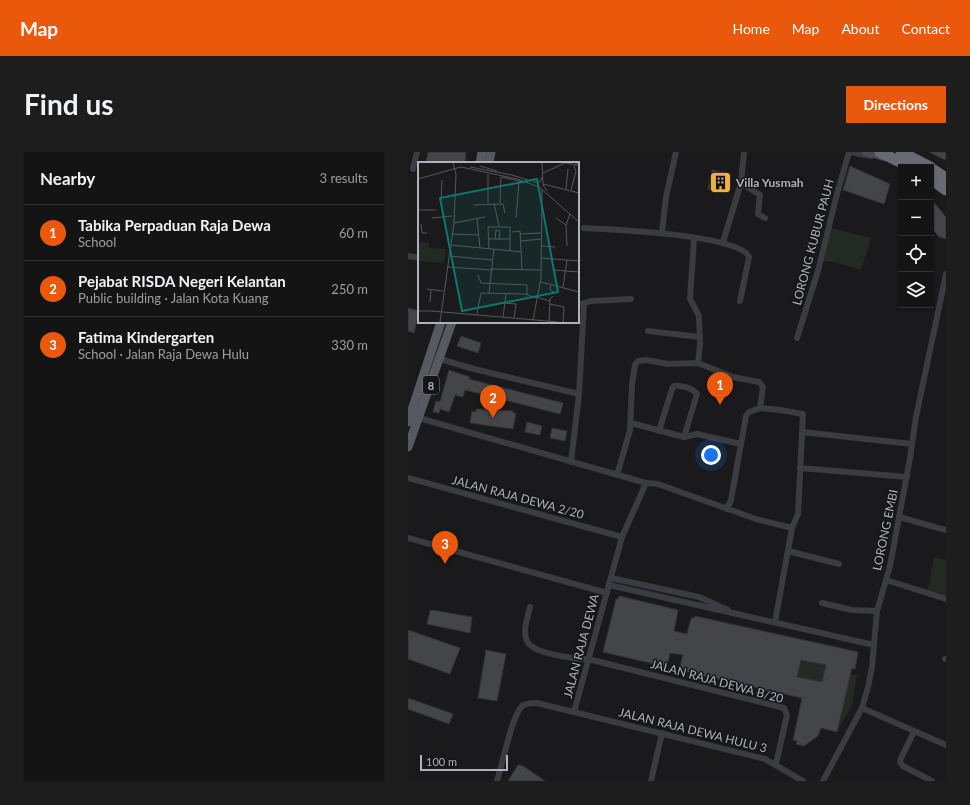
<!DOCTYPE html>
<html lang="en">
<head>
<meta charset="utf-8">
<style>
  body { margin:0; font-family:Lato,sans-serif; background:#1d1d1e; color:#f1f3f6 }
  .controls { position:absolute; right:12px; top:12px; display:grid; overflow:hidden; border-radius:0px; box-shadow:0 1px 3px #0004 }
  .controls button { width:36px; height:36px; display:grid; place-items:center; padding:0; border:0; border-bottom:1px solid #333334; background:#141415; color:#f1f3f6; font:20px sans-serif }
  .scale { position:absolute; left:12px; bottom:10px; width:88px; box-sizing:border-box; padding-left:4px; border:2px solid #adb2bb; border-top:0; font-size:11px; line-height:14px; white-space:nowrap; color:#adb2bb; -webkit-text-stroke:3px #151517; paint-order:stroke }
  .you { position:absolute; left:303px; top:303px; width:14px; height:14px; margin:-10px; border:3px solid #fff; border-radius:50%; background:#1a73e8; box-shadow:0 0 0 6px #1a73e833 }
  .badge { display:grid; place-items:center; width:26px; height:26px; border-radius:50%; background:#ea580c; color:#fff; font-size:13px; font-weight:700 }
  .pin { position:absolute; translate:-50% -33px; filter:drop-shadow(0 1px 2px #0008) }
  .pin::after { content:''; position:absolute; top:21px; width:14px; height:12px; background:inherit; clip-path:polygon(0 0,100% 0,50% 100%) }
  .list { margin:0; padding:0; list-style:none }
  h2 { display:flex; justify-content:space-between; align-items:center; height:52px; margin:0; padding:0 16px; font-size:17px }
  h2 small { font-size:13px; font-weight:400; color:#9d9ea0 }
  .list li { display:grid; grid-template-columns:26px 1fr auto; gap:12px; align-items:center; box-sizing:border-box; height:56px; padding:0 16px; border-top:1px solid #333334 }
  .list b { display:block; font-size:15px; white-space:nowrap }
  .list p { margin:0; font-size:13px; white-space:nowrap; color:#9d9ea0 }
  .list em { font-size:13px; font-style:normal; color:#9d9ea0 }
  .icon { flex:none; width:22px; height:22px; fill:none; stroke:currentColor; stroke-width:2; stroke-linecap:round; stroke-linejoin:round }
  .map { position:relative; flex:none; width:538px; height:629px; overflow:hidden; border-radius:0px }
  header { display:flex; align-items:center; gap:24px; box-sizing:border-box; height:56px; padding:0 20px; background:#ea580c; color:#fff }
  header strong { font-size:19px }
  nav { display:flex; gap:22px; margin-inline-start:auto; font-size:14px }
  .intro { display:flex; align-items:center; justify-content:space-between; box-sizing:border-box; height:96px; padding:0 24px }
  h1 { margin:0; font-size:28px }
  .button { padding:10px 18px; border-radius:0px; background:#ea580c; color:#fff; font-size:14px; font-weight:700 }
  main { display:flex; gap:24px; padding:0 24px }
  aside { flex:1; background:#141415; border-radius:0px; box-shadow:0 1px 3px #0004 }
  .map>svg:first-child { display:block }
</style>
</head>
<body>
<header>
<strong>Map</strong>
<nav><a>Home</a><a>Map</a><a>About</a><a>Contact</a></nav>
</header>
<div class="intro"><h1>Find us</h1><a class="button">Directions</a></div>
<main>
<aside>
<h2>Nearby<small>3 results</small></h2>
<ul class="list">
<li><span class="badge">1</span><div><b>Tabika Perpaduan Raja Dewa</b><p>School</p></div><em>60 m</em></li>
<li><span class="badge">2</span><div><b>Pejabat RISDA Negeri Kelantan</b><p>Public building · Jalan Kota Kuang</p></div><em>250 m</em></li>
<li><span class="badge">3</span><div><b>Fatima Kindergarten</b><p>School · Jalan Raja Dewa Hulu</p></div><em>330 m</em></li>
</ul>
</aside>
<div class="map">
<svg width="538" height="629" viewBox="0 0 538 629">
  <rect width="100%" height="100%" fill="#1a1a1c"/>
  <g fill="#222a23">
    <polygon points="423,76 463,86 453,118 427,110 415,109"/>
    <polygon points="526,405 538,408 538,443 520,438"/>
    <polygon points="393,508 418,513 414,530 389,525"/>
    <polygon points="442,522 449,523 444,553 429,580"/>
  </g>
  <g fill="#444549" stroke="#343438" fill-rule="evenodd">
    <polygon points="20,0 58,0 57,11 18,11"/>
    <polygon points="521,0 538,0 538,8 533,6"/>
    <polygon points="442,14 482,32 476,52 435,38"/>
    <polygon points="304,18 323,22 319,41 300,37"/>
    <polygon points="523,47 538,65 538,87 531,85 523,75"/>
    <polygon points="0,156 11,159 6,181 0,179"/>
    <polygon points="53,184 73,191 70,201 49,194"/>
    <polygon points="41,218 62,225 61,227 155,251 152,262 57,238 55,245 47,243 41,260 32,257 31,261 25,260 28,249 32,250"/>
    <polygon points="68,257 105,259 105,261 108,261 105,277 62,271 64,259 68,260"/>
    <polygon points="119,270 134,274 132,283 117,280"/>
    <polygon points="144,276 159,279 157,289 142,286"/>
    <path d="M211 444 270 458 266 479 279 482 283 466H286L287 464 450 500 447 517 444 516 429 580 413 576 410 584 396 594 388 592 389 589 385 588 394 546 271 518 275 503 262 501 259 515 195 500 208 447H210ZM393 508 418 513 414 530 389 525Z"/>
    <polygon points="24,458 64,465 62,481 19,472 22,459"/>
    <polygon points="0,478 52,496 42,522 0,507"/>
    <polygon points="78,498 98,502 89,549 70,546"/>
    <polygon points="0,546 45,562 41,572 0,557"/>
    <polygon points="110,613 115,614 137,629 100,629"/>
  </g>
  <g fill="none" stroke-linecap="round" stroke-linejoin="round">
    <g stroke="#3b3c41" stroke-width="6">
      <polyline points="442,0 463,4"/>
      <polyline points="5,17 9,0"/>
      <polyline points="333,31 352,43 350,62 357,66"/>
      <path d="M176 76C201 77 334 83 341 105L332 149"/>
      <polyline points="254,80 258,45 268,0"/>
      <polyline points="286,87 282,147 291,164 292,192 290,211"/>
      <polyline points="315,90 333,31 336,0"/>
      <polyline points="0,104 11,106"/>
      <polyline points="170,153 183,149 223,147"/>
      <polyline points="240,179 292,185"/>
      <polyline points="389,186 410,119 429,42 441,0"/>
      <polyline points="32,207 66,217 171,242"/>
      <polyline points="352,256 372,258 395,262 390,362 384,376 367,470"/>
      <polyline points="11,266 238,331 250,332 348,367 384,376"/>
      <polyline points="223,271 276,285 289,282 333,292"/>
      <path d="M251 279 264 237 266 234C272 233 285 236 289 242L276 285"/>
      <polyline points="394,280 504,292"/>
      <polyline points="163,310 171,242 176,151"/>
      <polyline points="392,316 499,325"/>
      <polyline points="209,323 222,278 224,232 227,213 230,209 238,208 260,212 290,211 325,225 351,230 355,235 352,256 341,260 338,264 323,348 319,357"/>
      <polyline points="0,326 214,385"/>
      <polyline points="491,365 538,378"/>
      <polyline points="0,386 199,441"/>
      <polyline points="380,399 431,412"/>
      <polyline points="203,426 291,445 320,458"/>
      <polyline points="478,428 538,447"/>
      <polyline points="201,433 466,493"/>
      <polyline points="414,451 444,458 469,459"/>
      <path d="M122 455C120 465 114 479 119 489 125 502 167 507 180 507L376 556 379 563 368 612"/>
      <polyline points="537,507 538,507"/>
      <polyline points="454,556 538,593"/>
      <polyline points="166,560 214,385 238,331"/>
      <polyline points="506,580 493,606 492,610 495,614 524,629"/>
      <path d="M89 629C94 614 104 563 114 554 118 551 123 551 129 551L357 607 395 629"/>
      <polyline points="243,629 254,581"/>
      <polyline points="415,629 454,556 460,535 464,515 469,459 482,414 502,306 508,265 538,122"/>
    </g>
    <polyline stroke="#494b51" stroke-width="8" points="458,0 476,5"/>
    <g stroke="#575960" stroke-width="9">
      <polyline points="72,11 74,0"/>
      <polyline points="81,11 83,0"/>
      <polyline points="0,270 33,170"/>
      <polyline points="0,295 44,170"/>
    </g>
    <g stroke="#676a72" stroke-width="11">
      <polyline points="472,0 502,15"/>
      <polyline points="493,0 522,15"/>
      <polyline points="523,16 538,26"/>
      <polyline points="523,27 538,38"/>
    </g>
  </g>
  <defs>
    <symbol id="building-square" viewBox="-11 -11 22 22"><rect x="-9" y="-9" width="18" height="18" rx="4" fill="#efb040" stroke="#151517"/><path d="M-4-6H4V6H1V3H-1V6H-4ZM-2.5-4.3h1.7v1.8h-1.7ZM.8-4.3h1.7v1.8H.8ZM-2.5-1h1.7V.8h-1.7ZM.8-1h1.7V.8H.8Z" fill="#111"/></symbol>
  </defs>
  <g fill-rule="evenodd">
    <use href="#building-square" x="300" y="18" width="25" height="25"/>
  </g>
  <g text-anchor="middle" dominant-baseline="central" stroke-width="3" stroke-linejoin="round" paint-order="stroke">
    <rect fill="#151517" stroke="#7f838a" stroke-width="1" x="15" y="224" width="16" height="18" rx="3"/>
    <g font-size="11" font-weight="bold" fill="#adb2bb">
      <text x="23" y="233">8</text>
    </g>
    <g font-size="12" font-weight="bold" fill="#adb2bb" stroke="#151517" text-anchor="start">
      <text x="328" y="30">Villa Yusmah</text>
    </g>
    <g font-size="12" fill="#adb2bb" stroke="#151517">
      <text transform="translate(405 90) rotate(-75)">LORONG KUBUR PAUH</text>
      <text transform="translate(110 345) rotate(15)">JALAN RAJA DEWA 2/20</text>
      <text transform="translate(477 378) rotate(-78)">LORONG EMBI</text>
      <text transform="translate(173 494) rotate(-75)">JALAN RAJA DEWA</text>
      <text transform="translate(309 529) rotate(15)">JALAN RAJA DEWA B/20</text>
      <text transform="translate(285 578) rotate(14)">JALAN RAJA DEWA HULU 3</text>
    </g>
  </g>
  <g transform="translate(10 10)">
    <rect width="161" height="161" fill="#1a1a1c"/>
    <path d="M0 80 11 81V86L28 87 26 101 0 99Z" fill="#222a23"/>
    <path fill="none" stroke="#55575c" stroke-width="1" d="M124 1 125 23 129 29M62 4 79 9M52 5 94 13 113 19M125 11 147 1 161 3M0 17 43 5 99 17 121 25 161 60M115 20H122L124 15M125 22 161 31M148 27 150 7M153 28 158 9 156 5 159 1M23 39 24 18M70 41V12M76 41 81 64M82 41 83 15 105 20M56 43 85 42 87 51M0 48H18M14 56 34 54M98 56 101 20M138 56 148 63M59 57 62 86M36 61 67 55M3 62 4 71H9M94 70 102 69 104 108M35 72 61 73M102 72 123 71M71 77H92M77 77 78 68 82 69 81 78M103 79 123 77M33 83 104 90M123 84 137 85M149 84 148 63 152 52M71 87 70 65H92V89M31 94 74 98M123 96 161 99M30 105 73 108M73 107 123 108M136 108 161 110M60 113 63 121 109 123V133M123 120 161 130M133 122 132 128 138 131M145 125 149 98M9 127 25 129M71 131 76 87M118 135 132 139M12 140 13 128M87 141 98 142 96 156M132 142 146 145 145 160M0 149H15M14 149 140 160M59 152 63 131 107 132 118 136M85 155 88 132M115 158 123 116 124 27M131 159 132 137 135 134M22 160 36 61 38 12 35 1"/>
    <path fill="#0f766e" fill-opacity="0.15" stroke="#0f766e" stroke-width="2" d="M119 17 140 130 44 149 22 36Z"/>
    <rect width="161" height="161" fill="none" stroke="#adb2bb" stroke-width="2"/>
  </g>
</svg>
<div class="controls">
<button>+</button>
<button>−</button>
<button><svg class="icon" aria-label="locate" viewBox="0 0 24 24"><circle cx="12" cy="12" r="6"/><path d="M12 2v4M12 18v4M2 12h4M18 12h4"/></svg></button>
<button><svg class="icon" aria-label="layers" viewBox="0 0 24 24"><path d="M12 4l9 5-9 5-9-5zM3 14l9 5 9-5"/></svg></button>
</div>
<div class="scale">100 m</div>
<div class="you"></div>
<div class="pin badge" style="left:312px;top:253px">1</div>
<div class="pin badge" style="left:85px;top:266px">2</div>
<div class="pin badge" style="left:37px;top:412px">3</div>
</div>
</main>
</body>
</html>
